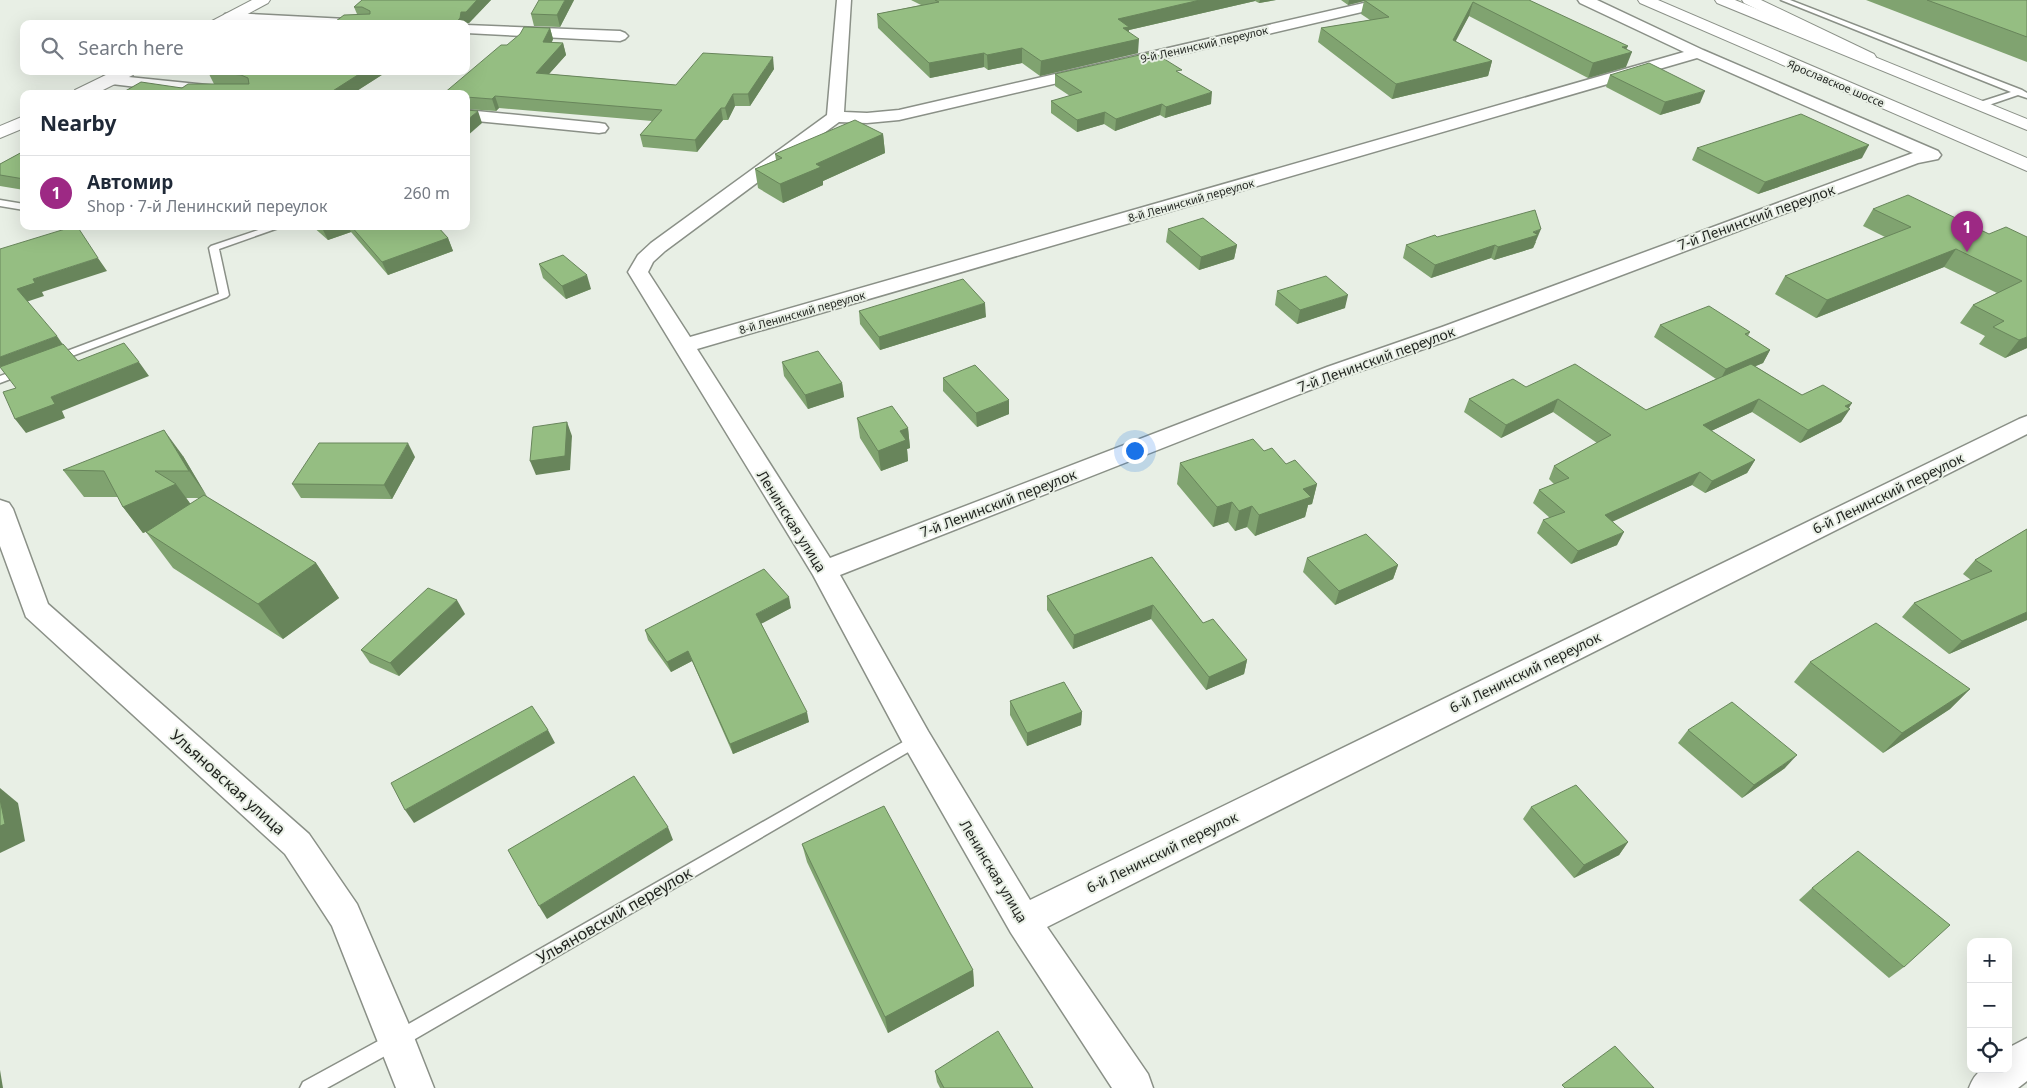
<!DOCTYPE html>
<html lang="en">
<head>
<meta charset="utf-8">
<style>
  body { margin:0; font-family:"Noto Sans",sans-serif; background:#f6f6f7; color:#1f2937 }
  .controls { position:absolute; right:15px; bottom:15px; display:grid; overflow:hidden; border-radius:10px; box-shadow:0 5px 20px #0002 }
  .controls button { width:45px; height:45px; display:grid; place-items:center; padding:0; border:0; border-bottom:1px solid #e0e1e3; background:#fff; color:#1f2937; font:25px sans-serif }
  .you { position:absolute; left:1134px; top:450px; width:18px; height:18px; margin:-12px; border:4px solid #fff; border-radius:50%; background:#1a73e8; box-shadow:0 0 0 8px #1a73e833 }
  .badge { display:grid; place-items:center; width:32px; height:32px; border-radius:50%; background:#9d2984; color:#fff; font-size:16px; font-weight:700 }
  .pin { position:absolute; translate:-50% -41px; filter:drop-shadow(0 1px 2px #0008) }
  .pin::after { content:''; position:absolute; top:26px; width:18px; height:15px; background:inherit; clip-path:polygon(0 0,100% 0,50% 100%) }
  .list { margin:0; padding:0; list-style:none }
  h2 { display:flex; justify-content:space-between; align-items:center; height:65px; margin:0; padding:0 20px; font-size:21px }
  h2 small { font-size:16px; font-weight:400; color:#747a83 }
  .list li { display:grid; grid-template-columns:32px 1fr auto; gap:15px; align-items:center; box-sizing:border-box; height:75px; padding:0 20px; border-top:1px solid #e0e1e3 }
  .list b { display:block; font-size:19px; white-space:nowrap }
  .list p { margin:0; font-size:16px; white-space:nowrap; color:#747a83 }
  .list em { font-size:16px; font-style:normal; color:#747a83 }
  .icon { flex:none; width:28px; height:28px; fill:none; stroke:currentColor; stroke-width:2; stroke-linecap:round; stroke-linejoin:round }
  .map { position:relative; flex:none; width:2027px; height:1088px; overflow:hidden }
  .search { position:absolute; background:#fff; box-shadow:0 5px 20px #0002; left:20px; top:20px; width:450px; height:55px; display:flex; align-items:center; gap:12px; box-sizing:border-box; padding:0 18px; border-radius:10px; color:#747a83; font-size:19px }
  .panel { position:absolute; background:#fff; box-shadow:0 5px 20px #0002; left:20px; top:90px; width:450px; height:140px; border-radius:10px }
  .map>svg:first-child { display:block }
</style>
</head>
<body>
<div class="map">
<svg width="2027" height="1088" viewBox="0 0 2027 1088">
  <rect width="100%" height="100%" fill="#e8efe5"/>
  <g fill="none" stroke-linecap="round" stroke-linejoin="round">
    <defs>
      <g id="lane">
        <polygon points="1781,0 1790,0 2022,90 2027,93 2027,98 2018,95 1983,107 1977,107 1977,103 2011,92"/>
        <polygon points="0,200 24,204 24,210 0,206"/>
        <polygon points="270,226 284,226 219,249 229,295 227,297 59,361 55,362 50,359 51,357 219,294 209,248 211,246"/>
        <polygon points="22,368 26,369 27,371 26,373 0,383 0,376"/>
        <polygon points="917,734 922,736 924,740 922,744 403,1046 327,1088 300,1088 303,1082 391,1034"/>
      </g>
      <g id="street">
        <path d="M837 0H851L844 112 867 113 899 110 1377 0H1403L1401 3 1396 4 899 120 867 123 839 122 665 251 653 262 648 272 690 337 1684 52 1580 3 1578 0H1597L1703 50 1938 151 1941 155 1938 159 1918 163 1458 337 1343 377 840 575 928 731 1030 900 2019 419 2027 416V434L1047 927 1148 1074 1153 1088H1112L1011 933 906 749 813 575 628 272 638 255 651 243 827 115ZM1697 58 1913 153 1442 327 1327 367 830 558 697 349Z"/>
        <polygon points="230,13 366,20 373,24 276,24 225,20 223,17 225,14"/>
        <polygon points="466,25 620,31 625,33 628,36 625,39 620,41 466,33"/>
        <polygon points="109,75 246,89 252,91 254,94 196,94 103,83 101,80 103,77"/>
        <polygon points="466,110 599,123 605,124 608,128 605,132 599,133 466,120"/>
        <polygon points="0,500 9,503 13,509 48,604 309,834 357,904 410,1027 434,1088 396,1088 332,926 285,854 26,617 0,546"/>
        <path d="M2027 1038V1081L2018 1088H1969C1978 1065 1986 1069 2008 1069V1048Z"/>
      </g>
      <g id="secondary">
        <polygon points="252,0 270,0 268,3 229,24 209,24 212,21"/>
        <polygon points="1742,0 1761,0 1874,54 1876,57 1874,60 1862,60 1744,3"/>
        <polygon points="114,71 135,71 133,75 95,94 73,94 75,90"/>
        <polygon points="24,116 24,128 0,138 0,126"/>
      </g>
      <g id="highway">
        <polygon points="1638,0 1658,0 2027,158 2027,171 1640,3"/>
        <polygon points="1715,0 1735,0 2027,119 2027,130 1717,3"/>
      </g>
    </defs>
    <use href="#lane" stroke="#8a9087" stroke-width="3"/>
    <use href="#street" stroke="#8a9087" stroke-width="3"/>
    <use href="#secondary" stroke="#8a9087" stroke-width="2"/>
    <use href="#highway" stroke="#8a9087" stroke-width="2"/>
    <use href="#lane" fill="#fff" fill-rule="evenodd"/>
    <use href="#street" fill="#fff" fill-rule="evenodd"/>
    <use href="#secondary" fill="#fff" fill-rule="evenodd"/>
    <use href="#highway" fill="#fff" fill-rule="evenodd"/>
  </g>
  <g fill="#80a370" fill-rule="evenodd">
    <polygon points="362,0 491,0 469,23 465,24 357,14 354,7"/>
    <polygon points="574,0 560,27 534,26 531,14"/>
    <polygon points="911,0 1276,0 1259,3 1255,1 1129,30 1129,32 1138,53 1040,76 1022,63 988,70 984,67 930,78 878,28 877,14 921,5"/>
    <polygon points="1341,0 1529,0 1626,49 1626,67 1588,78 1469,16 1455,41 1492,61 1488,76 1392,99 1318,42 1321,28 1370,20 1361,14 1364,1 1348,5"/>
    <polygon points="1866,0 2027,0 2027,62"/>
    <polygon points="550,28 553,39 552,42 563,43 566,55 549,74 676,85 774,69 750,106 735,106 728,120 723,120 697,152 643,147 640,135 652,121 499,108 496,111 466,109 466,94 507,45"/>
    <polygon points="388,71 352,94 120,94 214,84 208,72"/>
    <polygon points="1055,74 1181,74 1211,104 1165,118 1160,115 1115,131 1104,124 1077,132 1051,113 1051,101 1070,96 1055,86"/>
    <polygon points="1610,75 1700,103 1660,115 1606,87"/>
    <polygon points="883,134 885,153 823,181 823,185 783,203 758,188 755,169 776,160 775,154"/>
    <polygon points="1697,148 1862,158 1758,194 1692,160"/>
    <polygon points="24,151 24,190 0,186 0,164"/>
    <polygon points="1873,209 1989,234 2027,237 2027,348 2005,358 1979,344 1985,336 1960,323 1973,305 1997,293 1944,267 1816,318 1775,294 1785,276 1885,237 1863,226"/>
    <polygon points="312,226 437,226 448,238 453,251 388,275 351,232 328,240"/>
    <polygon points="1168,229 1237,245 1234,259 1199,270 1166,242"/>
    <polygon points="1437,237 1536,242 1533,248 1494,260 1491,258 1431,278 1403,258 1406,245"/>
    <polygon points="539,264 591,289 566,299 543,278"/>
    <polygon points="1277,291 1345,308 1297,324 1275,305"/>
    <polygon points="859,311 986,317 880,350 860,324"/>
    <polygon points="1660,325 1750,332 1748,336 1770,350 1763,363 1755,366 1802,395 1849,408 1841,422 1800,443 1752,412 1711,431 1755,460 1747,473 1705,493 1692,485 1612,522 1617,545 1571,564 1537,533 1543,520 1550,518 1533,503 1539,490 1554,484 1549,479 1554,466 1597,443 1553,412 1501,438 1464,412 1469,399 1526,387 1646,410 1716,379 1654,337"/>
    <polygon points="782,362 842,383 844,397 808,409 784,376"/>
    <polygon points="943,378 1009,414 977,427 943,391"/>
    <polygon points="857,418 908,428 910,448 907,449 908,461 881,471 860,438"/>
    <polygon points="1264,451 1286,464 1317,484 1312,504 1308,505 1305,517 1255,536 1247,527 1235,531 1228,522 1213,527 1177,484 1180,463"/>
    <path d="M183 456 207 497 316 563 339 598 283 639 173 568 146 532 148 531 143 533 123 507 118 497H84L63 470ZM186 498H201L190 504Z"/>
    <polygon points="415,457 392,499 301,498 292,484"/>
    <polygon points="2027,529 2027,620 1949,654 1902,617 1914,603 1971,580 1963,574 1975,560"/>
    <polygon points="1152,557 1203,623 1247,660 1244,674 1206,690 1151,619 1073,649 1047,610 1047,596"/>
    <polygon points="1307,558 1398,565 1393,579 1335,605 1303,572"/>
    <polygon points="791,608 761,623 809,722 733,754 692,661 671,672 648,640 645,630"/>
    <polygon points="465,614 399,676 370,663 361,650"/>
    <polygon points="1810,662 1970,689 1950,709 1883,753 1794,682"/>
    <polygon points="1010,701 1082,712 1081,725 1027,746 1010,715"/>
    <polygon points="1688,730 1785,768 1742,798 1678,743"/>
    <polygon points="1531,807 1628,842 1619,855 1574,878 1523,819"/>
    <polygon points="802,844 973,970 974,986 888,1033 807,862"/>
    <polygon points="1812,888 1904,967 1889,978 1799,900"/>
    <polygon points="935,1071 1033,1088 940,1088 937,1082"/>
  </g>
  <g fill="#68855b">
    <polygon points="477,0 491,0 469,23 455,24 461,12"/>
    <polygon points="565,0 574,0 560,27 557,15"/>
    <polygon points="1200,0 1255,0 1255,1 1129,30 1128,41 1139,39 1138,53 1040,76 1041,61 1118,19"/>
    <polygon points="1260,0 1276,0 1259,3"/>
    <polygon points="1349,0 1369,0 1364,0 1364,1 1348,5"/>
    <polygon points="1473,2 1469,16 1449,54 1453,40"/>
    <polygon points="550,28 553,39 546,54 543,42"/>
    <polygon points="563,43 566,55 540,84 536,73"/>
    <polygon points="1628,46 1624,54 1632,52 1626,67 1588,78 1593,63 1622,47"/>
    <polygon points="1022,48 1022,63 988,70 987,55"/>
    <polygon points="984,53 984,67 930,78 929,63"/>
    <polygon points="773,57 774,69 750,106 748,94"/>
    <polygon points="1492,61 1488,76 1392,99 1396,84"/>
    <polygon points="364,71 388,71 352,94 328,94"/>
    <polygon points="1705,91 1700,103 1660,115 1665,102"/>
    <polygon points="1212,92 1211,104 1165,118 1166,107"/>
    <polygon points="733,94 735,106 728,120 725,108"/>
    <polygon points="495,96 499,108 496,111 492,99"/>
    <polygon points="1162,104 1160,115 1115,131 1116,119"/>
    <polygon points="721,108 723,120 697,152 695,140"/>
    <polygon points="478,111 482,123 466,137 466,121"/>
    <polygon points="1105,112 1104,124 1077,132 1077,120"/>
    <polygon points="883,134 885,153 823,181 823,185 783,203 780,184 816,164"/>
    <polygon points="1869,145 1862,158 1758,194 1765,182"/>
    <polygon points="326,226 348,226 351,232 328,240 322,228"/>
    <polygon points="1541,229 1533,248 1494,260 1498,247"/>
    <polygon points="448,238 453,251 388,275 382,262"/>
    <polygon points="1237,245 1234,259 1199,270 1201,257"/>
    <polygon points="1495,245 1491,258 1431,278 1435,265"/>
    <polygon points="1956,249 1944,267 1816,318 1827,300"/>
    <polygon points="98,258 107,271 42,292 44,296 26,302 17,289 33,279"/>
    <polygon points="587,275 591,289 566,299 562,286"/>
    <polygon points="1348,295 1345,308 1297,324 1300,310"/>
    <polygon points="985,303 986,317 880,350 879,337"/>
    <polygon points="57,336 66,349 0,367 0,357"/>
    <polygon points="2027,337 2027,348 2005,358 2019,340"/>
    <polygon points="1770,350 1763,363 1719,382 1726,369"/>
    <polygon points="139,362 149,376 62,411 65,418 26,433 15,419 51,397"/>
    <polygon points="842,383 844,397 808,409 805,395"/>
    <polygon points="1558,399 1553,412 1501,438 1506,425"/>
    <polygon points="1759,399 1752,412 1696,438 1703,425"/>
    <polygon points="1009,400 1009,414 977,427 976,413"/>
    <polygon points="1852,403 1847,411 1850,409 1841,422 1800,443 1808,430 1845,406"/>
    <polygon points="567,422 572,436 570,470 536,475 530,461"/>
    <polygon points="908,428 910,448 907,449 908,461 881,471 878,451 900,431"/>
    <polygon points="164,430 183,456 208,498 189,471"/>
    <polygon points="408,443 415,457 392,499 384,485"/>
    <polygon points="1755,460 1747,473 1705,493 1712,481"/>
    <polygon points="1700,472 1692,485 1598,528 1605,515"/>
    <polygon points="176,484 195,510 143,533 123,507"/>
    <polygon points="1317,484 1312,504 1308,505 1305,517 1255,536 1259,515 1303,489"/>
    <polygon points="1232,502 1228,522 1213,527 1217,507"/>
    <polygon points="1252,506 1247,527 1235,531 1239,511"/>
    <polygon points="1624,532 1617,545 1571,564 1578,551"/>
    <polygon points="316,563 339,598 283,639 258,604"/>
    <polygon points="1398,565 1393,579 1335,605 1339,591"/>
    <polygon points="789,597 791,608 759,625 756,614"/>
    <polygon points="457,600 465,614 399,676 390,663"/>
    <polygon points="1153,605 1151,619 1073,649 1074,635"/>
    <polygon points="2027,612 2027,620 1949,654 1962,641"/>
    <polygon points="688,651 692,661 671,672 667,662"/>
    <polygon points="1247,660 1244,674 1206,690 1209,677"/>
    <polygon points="1970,689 1950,709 1883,753 1902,733"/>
    <polygon points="807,712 809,722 733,754 730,744"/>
    <polygon points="1082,712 1081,725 1027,746 1027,733"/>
    <polygon points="548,730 555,743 414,823 405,810"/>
    <polygon points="1797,755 1785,768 1742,798 1754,785"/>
    <polygon points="0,788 18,803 25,841 0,853"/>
    <polygon points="668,827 673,840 547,919 539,906"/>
    <polygon points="1628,842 1619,855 1574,878 1584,865"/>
    <polygon points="973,970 974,986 888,1033 885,1017"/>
    <polygon points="0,1070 3,1088 0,1088"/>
  </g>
  <g fill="#95be82" stroke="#68855b">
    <polygon points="362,0 477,0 466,12 461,12 460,18 455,24 332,24 344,15 370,14 370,11 362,7 354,7"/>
    <polygon points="539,0 565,0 557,15 531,14"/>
    <polygon points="935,0 1200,0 1118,19 1129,27 1123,28 1139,39 1041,61 1022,48 987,55 984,53 929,63 877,14 939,2"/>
    <polygon points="1364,0 1529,0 1628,46 1622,47 1632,52 1593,63 1473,2 1453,40 1492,61 1396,84 1321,28 1389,17"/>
    <polygon points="1927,0 2027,0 2027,37"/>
    <polygon points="524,27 550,28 543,42 563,43 536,73 676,85 703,53 773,57 748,94 733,94 725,108 721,108 695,140 640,135 662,110 495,96 492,99 466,97 466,94 443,94 501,45 507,45 520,34"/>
    <polygon points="1153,52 1182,70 1176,71 1212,92 1166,107 1162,104 1116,119 1105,112 1077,120 1051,101 1082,92 1055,74"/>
    <polygon points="1649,63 1705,91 1665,102 1610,75"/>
    <polygon points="209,71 364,71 328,94 120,94 141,82 182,88 188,84 249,84 248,78 241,75 208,72"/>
    <polygon points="466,110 478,111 466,121"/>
    <polygon points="1801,114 1869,145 1765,182 1697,148"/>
    <polygon points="855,120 883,134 816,164 821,167 780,184 755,169 782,158 775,154"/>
    <polygon points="24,151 24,179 0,175 0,164"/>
    <polygon points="1908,195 1989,234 2006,227 2027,237 2027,337 2019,340 1993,327 2004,321 1973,305 2022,281 1956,249 1827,300 1785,276 1911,227 1873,209"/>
    <polygon points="1535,210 1541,229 1533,232 1538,235 1498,247 1495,245 1435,265 1406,245 1435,235 1437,237"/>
    <polygon points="1203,218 1237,245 1201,257 1168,229"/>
    <polygon points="75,226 77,226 98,258 33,279 35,283 17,289 57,336 0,357 0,249"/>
    <polygon points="351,226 437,226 448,238 382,262"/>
    <polygon points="563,255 587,275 562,286 539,264"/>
    <polygon points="1326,276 1348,295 1300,310 1277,291"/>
    <polygon points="963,279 985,303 879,337 859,311"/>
    <polygon points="1709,306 1750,332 1745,334 1770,350 1726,369 1660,325"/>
    <polygon points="124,343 139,362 51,397 55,404 15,419 3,392 16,388 0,367 63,344 78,361"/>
    <polygon points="818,351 842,383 805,395 782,362"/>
    <polygon points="1575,364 1646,410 1751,364 1802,395 1823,385 1852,403 1845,406 1850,409 1808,430 1759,399 1703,425 1755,460 1712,481 1700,472 1605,515 1624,532 1578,551 1543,520 1565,512 1539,490 1569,478 1554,466 1611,435 1558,399 1506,425 1469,399 1513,379 1526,387"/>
    <polygon points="975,365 1009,400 976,413 943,378"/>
    <polygon points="892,406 908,428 900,431 906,440 878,451 857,418"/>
    <polygon points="567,422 565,456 530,461 533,427"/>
    <polygon points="164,430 189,471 155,471 176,484 123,507 104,471 63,470"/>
    <polygon points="1253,439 1264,451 1272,448 1286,464 1295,460 1317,484 1303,489 1311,497 1259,515 1252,506 1239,511 1232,502 1217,507 1180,463"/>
    <polygon points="319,443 408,443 384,485 292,484"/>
    <polygon points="204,495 316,563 258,604 146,532"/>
    <polygon points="2027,529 2027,612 1962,641 1914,603 1992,571 1975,560"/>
    <polygon points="1366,534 1398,565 1339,591 1307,558"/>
    <polygon points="1152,557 1203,623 1213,619 1247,660 1209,677 1153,605 1074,635 1047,596"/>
    <polygon points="764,569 789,597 756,614 807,712 730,744 688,651 667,662 645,630"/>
    <polygon points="428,588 457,600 390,663 361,650"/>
    <polygon points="1876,623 1970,689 1902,733 1810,662"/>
    <polygon points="1064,682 1082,712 1027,733 1010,701"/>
    <polygon points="1732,702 1797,755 1754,785 1688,730"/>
    <polygon points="532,706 548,730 405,810 391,783"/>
    <polygon points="634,776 668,827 539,906 508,850"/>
    <polygon points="1576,785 1628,842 1584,865 1531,807"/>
    <polygon points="0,799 5,824 0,826"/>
    <polygon points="884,806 973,970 885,1017 802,844"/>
    <polygon points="1858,851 1950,925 1904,967 1812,888"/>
    <polygon points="998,1031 1033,1088 944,1088 935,1071"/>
    <polygon points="1615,1046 1654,1088 1565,1088 1562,1085"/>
  </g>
  <g text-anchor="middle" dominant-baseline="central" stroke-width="4" stroke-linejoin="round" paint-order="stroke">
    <g font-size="11" fill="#1f221e" stroke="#e8efe5">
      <text transform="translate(1204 44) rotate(-13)">9-й Ленинский переулок</text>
      <text transform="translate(1836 83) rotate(23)">Ярославское шоссе</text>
      <text transform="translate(1191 200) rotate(-16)">8-й Ленинский переулок</text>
      <text transform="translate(802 312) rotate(-16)">8-й Ленинский переулок</text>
    </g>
    <g font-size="14" fill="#1f221e" stroke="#e8efe5">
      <text transform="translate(1756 217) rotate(-20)">7-й Ленинский переулок</text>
      <text transform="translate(1376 359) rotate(-20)">7-й Ленинский переулок</text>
      <text transform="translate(1888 493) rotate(-26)">6-й Ленинский переулок</text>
      <text transform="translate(998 503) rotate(-21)">7-й Ленинский переулок</text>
      <text transform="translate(792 521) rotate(58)">Ленинская улица</text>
      <text transform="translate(1525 672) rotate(-26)">6-й Ленинский переулок</text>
      <text transform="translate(1162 852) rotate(-26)">6-й Ленинский переулок</text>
      <text transform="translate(994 871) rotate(59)">Ленинская улица</text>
    </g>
    <g font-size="16" fill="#1f221e" stroke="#e8efe5">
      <text transform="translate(228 782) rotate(42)">Ульяновская улица</text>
      <text transform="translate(614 915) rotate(-30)">Ульяновский переулок</text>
    </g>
  </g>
</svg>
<div class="controls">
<button>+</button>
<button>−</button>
<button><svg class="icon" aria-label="locate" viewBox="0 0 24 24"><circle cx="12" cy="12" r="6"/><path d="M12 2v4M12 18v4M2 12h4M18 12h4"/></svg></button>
</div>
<div class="you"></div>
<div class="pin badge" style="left:1967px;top:252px">1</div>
<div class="search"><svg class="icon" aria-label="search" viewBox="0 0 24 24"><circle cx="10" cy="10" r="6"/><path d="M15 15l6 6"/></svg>Search here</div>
<section class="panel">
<h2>Nearby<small></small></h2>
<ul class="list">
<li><span class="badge">1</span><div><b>Автомир</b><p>Shop · 7-й Ленинский переулок</p></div><em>260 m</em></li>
</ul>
</section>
</div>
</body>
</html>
